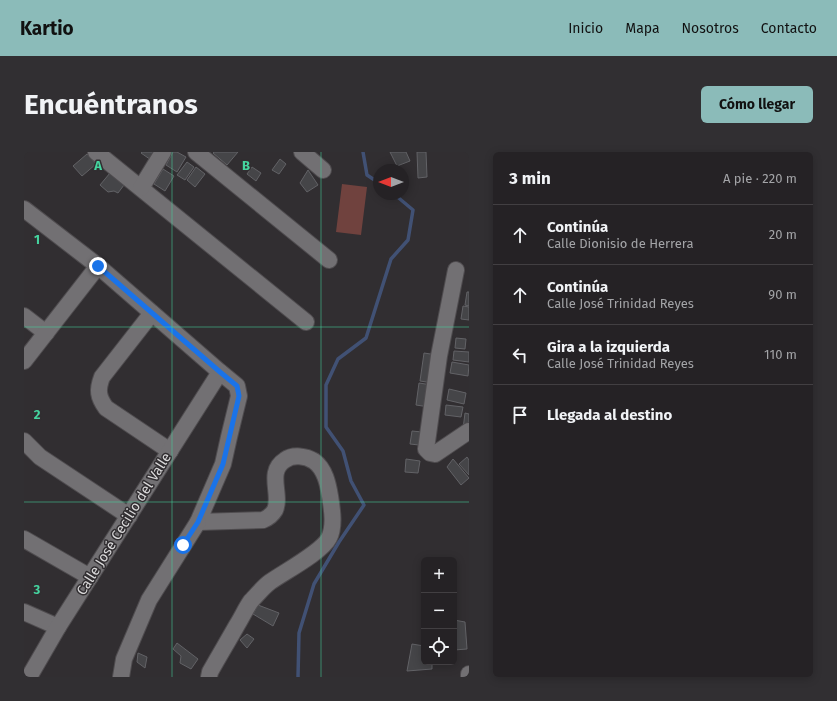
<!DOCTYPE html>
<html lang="es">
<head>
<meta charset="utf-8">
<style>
  body { margin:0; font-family:"Fira Sans",sans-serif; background:#312f32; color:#f1f3f6 }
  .controls { position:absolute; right:12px; bottom:12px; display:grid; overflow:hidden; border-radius:6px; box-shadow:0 2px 10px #0003 }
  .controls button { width:36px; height:36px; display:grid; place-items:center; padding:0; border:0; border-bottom:1px solid #423f42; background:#252225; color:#f1f3f6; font:20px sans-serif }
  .compass { position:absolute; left:349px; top:12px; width:36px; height:36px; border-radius:50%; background:#252225; box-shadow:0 2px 10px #0003; rotate:270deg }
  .stop { position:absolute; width:12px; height:12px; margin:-9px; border:3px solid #1a73e8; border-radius:50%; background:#fff }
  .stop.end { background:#1a73e8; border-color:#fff; box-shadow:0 1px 4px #0008 }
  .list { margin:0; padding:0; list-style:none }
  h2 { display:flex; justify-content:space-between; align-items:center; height:52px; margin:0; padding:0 16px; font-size:17px }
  h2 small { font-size:13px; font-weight:400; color:#a3a4a7 }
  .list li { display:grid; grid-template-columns:26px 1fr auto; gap:12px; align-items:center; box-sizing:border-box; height:60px; padding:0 16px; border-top:1px solid #423f42 }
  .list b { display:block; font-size:15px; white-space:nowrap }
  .list p { margin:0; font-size:13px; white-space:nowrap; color:#a3a4a7 }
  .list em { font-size:13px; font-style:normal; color:#a3a4a7 }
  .icon { flex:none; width:22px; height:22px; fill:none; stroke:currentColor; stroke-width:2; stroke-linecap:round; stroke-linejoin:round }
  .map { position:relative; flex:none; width:445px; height:525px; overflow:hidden; border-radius:6px }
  header { display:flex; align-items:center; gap:24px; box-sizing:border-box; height:56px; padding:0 20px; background:#8bbbb9; color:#111 }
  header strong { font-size:19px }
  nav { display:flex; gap:22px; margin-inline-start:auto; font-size:14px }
  .intro { display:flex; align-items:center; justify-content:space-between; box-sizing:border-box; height:96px; padding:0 24px }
  h1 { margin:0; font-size:28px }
  .button { padding:10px 18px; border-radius:6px; background:#8bbbb9; color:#111; font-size:14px; font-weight:700 }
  main { display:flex; gap:24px; padding:0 24px }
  aside { flex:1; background:#252225; border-radius:6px; box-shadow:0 2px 10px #0003 }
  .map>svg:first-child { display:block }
</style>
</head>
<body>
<header>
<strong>Kartio</strong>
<nav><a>Inicio</a><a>Mapa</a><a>Nosotros</a><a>Contacto</a></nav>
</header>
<div class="intro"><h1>Encuéntranos</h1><a class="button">Cómo llegar</a></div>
<main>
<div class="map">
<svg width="445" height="525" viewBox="0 0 445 525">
  <rect width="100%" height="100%" fill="#312e31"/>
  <polygon fill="#70423e" points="318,32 343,35 337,83 312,80"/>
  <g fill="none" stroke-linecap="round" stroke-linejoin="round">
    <g stroke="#415174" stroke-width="3.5">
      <polyline points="339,0 343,23 355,31"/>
      <polyline points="274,525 275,481 290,432 315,390 340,353 327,329 319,299 302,275 302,233 314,207 342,186 367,107 384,88 389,58 370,42"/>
    </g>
  </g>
  <g fill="#454548" stroke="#626266">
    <polygon points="118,0 136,0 130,10 117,1"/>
    <polygon points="149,0 153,0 162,5 153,20 142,13"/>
    <polygon points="190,0 214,0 203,13 189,1"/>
    <polygon points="366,0 382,0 386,9 373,14"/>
    <polygon points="393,0 402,0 403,25 394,26"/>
    <polygon points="63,2 72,12 58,24 49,14"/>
    <polygon points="256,7 262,12 255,22 248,18"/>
    <polygon points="163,10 170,15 161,28 153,23"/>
    <polygon points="172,15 181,22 171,35 163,28"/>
    <polygon points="228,15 237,21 232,29 223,22"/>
    <polygon points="139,17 150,24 141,39 130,32"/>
    <polygon points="284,18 294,33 283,40 276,31"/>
    <polygon points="86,21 100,33 94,41 90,39 84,40 76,33"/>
    <polygon points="443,140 445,140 445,154 441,153"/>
    <polygon points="439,154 445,155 445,168 437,167"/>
    <polygon points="432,186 442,187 441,197 431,196"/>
    <polygon points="430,199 445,200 445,210 429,208"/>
    <polygon points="400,201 413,203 409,231 396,229"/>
    <polygon points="428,210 445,213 444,224 426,221"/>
    <polygon points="395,231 408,233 405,255 392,253"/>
    <polygon points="425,237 442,241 440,252 423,248"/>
    <polygon points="422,253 439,255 437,265 421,263"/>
    <polygon points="441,261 445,262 445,271 439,277"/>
    <polygon points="388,279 398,280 395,293 386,292"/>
    <polygon points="443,305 445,308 445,323 435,312"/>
    <polygon points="382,307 396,309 394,321 381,320"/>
    <polygon points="429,307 445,326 437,333 423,315"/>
    <polygon points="234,453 255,461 249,474 229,462"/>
    <polygon points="430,468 441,470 443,497 430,498"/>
    <polygon points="223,482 230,487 223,496 216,488"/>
    <polygon points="153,491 174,507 167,517 156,511 157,504 149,497"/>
    <polygon points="388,492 400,494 400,510 408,510 408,517 383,519"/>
    <polygon points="114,501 123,505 121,516 113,510"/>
  </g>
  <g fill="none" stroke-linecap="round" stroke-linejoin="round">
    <defs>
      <g id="minor">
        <polyline points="72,0 282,170"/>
        <polyline points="172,0 305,108"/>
        <polyline points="278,0 299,18"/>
        <polyline points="117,36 139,0"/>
        <path d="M0 57 74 114 196 220 213 234 215 244 205 285 199 312 174 370 239 368C244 366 248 363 251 358 258 342 242 320 261 308 269 302 282 304 290 309 301 317 304 332 306 344 308 357 311 374 305 386 298 400 260 420 246 430 240 434 233 443 227 449 222 456 218 465 213 473 204 489 195 504 186 520L185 525"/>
        <polyline points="432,118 415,204 402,297 406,301 411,302 445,279"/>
        <path d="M128 161 78 225C73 238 74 245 82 256L146 299"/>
        <polyline points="0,164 22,181"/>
        <polyline points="0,209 74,114"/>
        <polyline points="0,289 16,305 105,364"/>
        <polyline points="0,387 66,425"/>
        <polyline points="0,460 34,475"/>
        <polyline points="5,525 34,475 196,220"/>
        <polyline points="97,525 100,507 125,448 174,370"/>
        <polyline points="445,525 445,522"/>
      </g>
    </defs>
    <use href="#minor" stroke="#4f4c4f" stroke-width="18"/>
    <use href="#minor" stroke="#727073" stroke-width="16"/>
  </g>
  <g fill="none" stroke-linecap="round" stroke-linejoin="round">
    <polyline stroke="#1a73e8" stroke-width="5" points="74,114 196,220 213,234 215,244 199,312 174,370 159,393"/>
  </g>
  <path fill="none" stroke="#45d49f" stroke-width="1" stroke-opacity="0.55" d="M148 0V525M297 0V525M0 175H445M0 350H445"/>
  <g text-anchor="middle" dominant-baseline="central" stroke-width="3" stroke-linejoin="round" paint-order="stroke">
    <g font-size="14" fill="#d9d8d9" stroke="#312e31">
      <text transform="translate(100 372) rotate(-58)">Calle José Cecilio del Valle</text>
    </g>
  </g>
  <g font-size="13" text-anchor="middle" font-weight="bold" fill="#45d49f" stroke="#312e31" stroke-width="3" stroke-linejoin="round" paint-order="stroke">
    <text x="74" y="18">A</text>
    <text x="222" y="18">B</text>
    <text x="13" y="92">1</text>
    <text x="13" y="267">2</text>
    <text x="13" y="442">3</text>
  </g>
</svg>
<div class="controls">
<button>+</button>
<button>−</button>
<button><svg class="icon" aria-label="locate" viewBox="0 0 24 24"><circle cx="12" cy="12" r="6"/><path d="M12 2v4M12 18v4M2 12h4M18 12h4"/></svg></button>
</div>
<svg class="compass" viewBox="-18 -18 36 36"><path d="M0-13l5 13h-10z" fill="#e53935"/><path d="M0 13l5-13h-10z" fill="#a3a4a7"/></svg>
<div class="stop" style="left:159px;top:393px"></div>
<div class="stop end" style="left:74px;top:114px"></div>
</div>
<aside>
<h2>3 min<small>A pie · 220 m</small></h2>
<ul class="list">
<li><svg class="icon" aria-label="ahead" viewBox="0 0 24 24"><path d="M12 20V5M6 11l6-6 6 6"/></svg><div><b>Continúa</b><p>Calle Dionisio de Herrera</p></div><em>20 m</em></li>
<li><svg class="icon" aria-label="ahead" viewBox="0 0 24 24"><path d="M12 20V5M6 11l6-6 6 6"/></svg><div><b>Continúa</b><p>Calle José Trinidad Reyes</p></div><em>90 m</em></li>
<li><svg class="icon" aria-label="left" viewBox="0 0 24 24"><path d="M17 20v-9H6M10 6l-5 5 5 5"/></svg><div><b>Gira a la izquierda</b><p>Calle José Trinidad Reyes</p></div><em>110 m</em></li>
<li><svg class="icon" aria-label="arrive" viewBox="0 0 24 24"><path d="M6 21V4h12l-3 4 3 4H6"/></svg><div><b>Llegada al destino</b></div></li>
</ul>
</aside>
</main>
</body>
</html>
